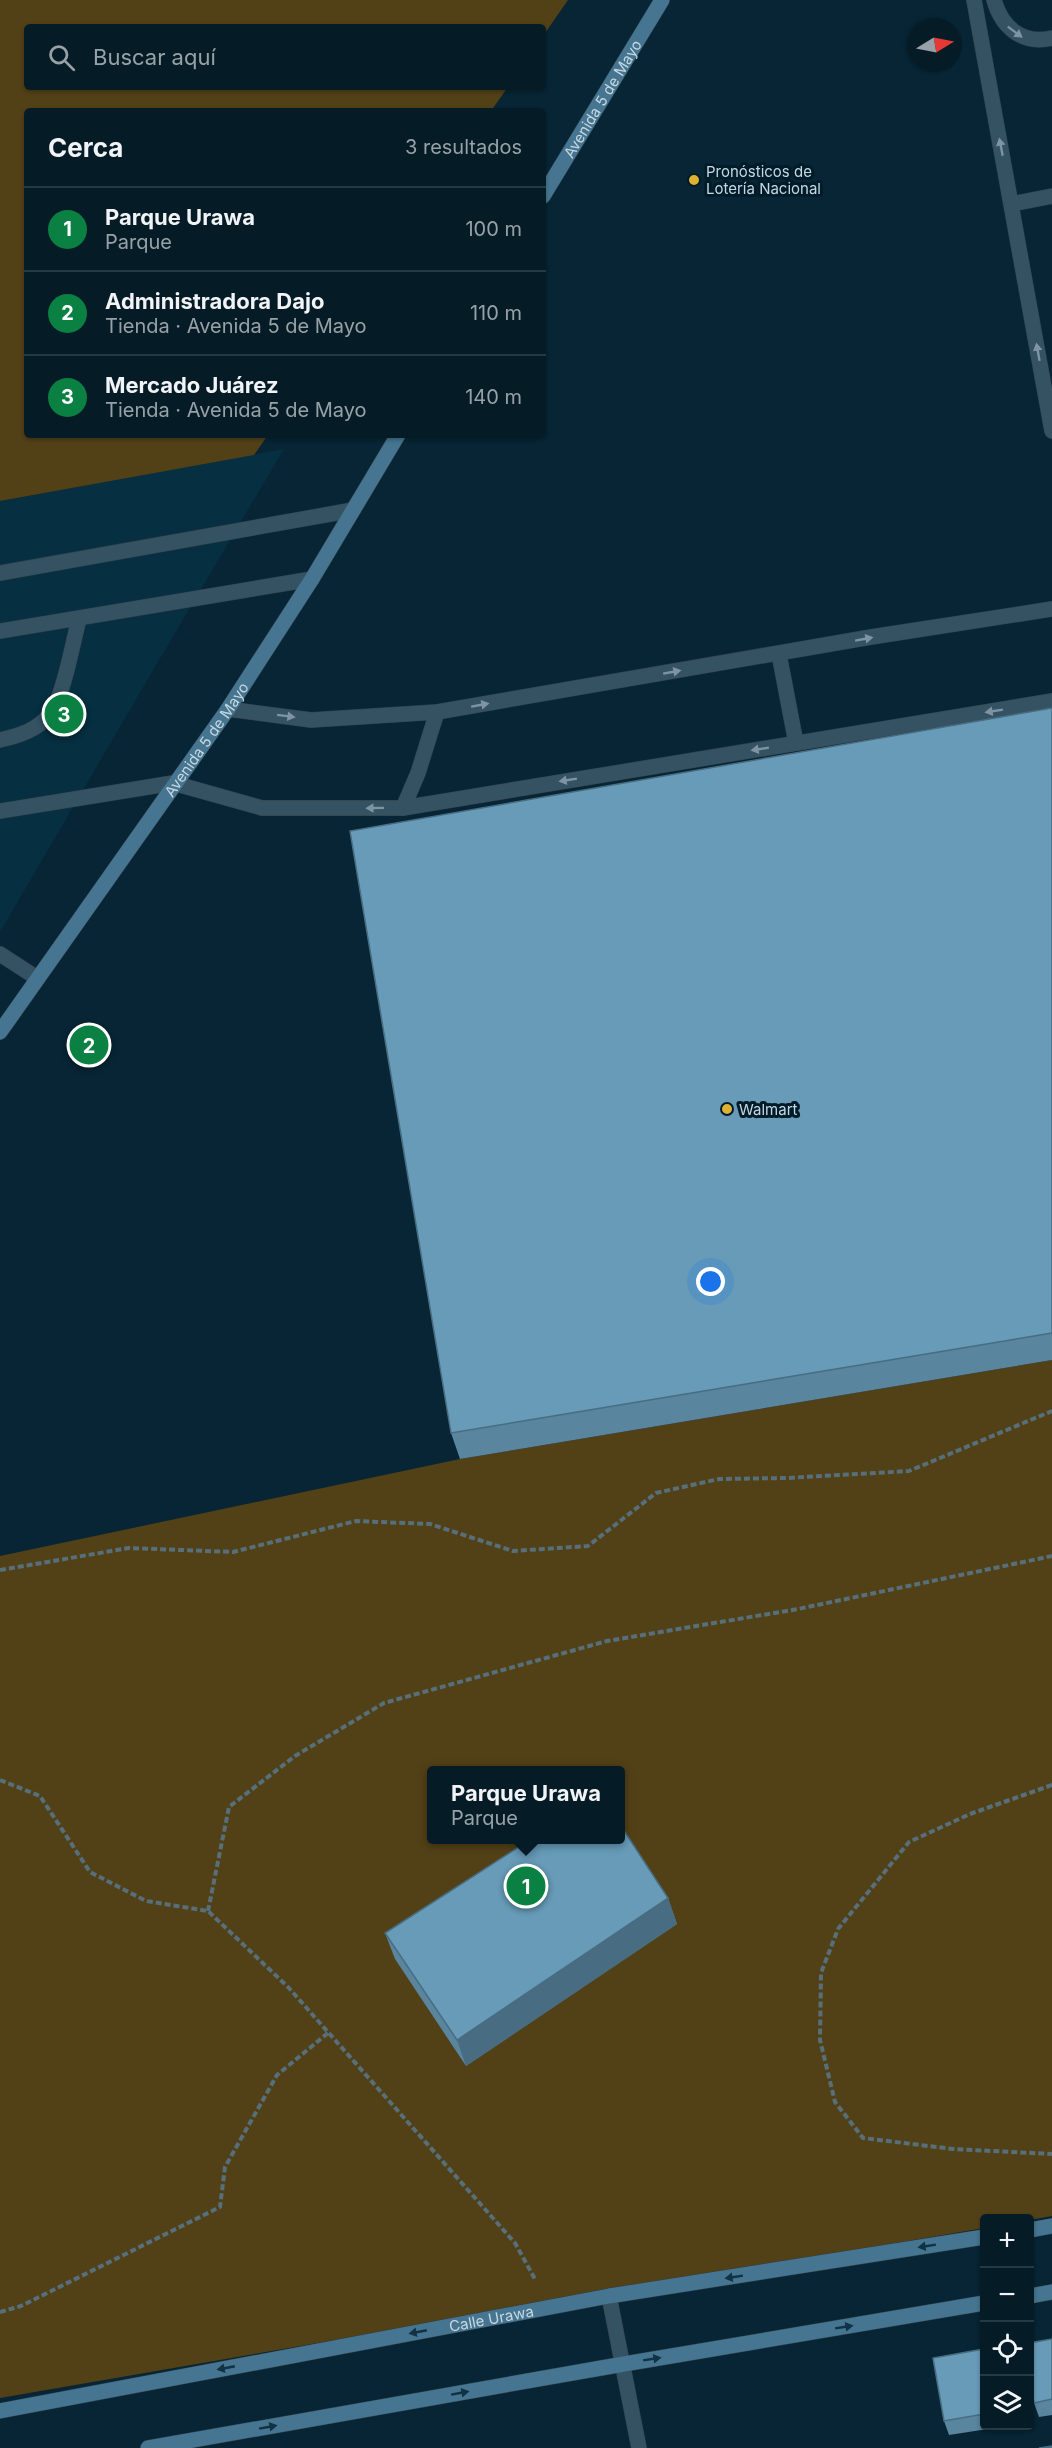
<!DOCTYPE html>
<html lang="es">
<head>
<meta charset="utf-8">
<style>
  body { margin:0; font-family:Inter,sans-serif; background:#0e252f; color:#f1f3f6 }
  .controls { position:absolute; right:18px; bottom:18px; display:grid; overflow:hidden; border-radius:6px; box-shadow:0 2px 4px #0004 }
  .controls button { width:54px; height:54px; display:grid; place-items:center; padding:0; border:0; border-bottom:2px solid #263a44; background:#051c27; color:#f1f3f6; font:30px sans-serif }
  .compass { position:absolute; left:908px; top:18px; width:54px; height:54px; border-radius:50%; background:#051c27; box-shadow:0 2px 4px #0004; rotate:80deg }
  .you { position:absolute; left:711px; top:1282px; width:21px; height:21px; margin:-15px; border:4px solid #fff; border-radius:50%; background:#1a73e8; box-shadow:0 0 0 9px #1a73e833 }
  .badge { display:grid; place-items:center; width:39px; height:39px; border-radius:50%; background:#0b8043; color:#fff; font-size:20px; font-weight:700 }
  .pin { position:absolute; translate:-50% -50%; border:3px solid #fff; box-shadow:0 2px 6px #0006 }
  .popup { position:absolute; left:427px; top:1766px; width:198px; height:78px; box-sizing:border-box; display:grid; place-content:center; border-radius:6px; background:#051c27; filter:drop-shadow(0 2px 4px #0005); font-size:20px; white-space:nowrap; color:#97a1a7 }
  .popup b { font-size:22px; color:#f1f3f6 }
  .popup::after { content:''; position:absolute; left:50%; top:100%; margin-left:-12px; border:12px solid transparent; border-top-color:#051c27 }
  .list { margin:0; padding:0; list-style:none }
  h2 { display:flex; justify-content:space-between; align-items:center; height:78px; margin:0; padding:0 24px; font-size:26px }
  h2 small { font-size:20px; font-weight:400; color:#97a1a7 }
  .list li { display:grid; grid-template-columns:39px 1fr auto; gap:18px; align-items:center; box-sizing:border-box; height:84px; padding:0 24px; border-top:2px solid #263a44 }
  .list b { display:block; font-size:22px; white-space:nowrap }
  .list p { margin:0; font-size:20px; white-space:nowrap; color:#97a1a7 }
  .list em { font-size:20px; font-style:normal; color:#97a1a7 }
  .icon { flex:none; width:33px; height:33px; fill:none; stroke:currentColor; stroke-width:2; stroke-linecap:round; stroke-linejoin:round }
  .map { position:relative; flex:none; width:1052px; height:2448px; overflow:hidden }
  .search { position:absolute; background:#051c27; box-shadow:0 2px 4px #0004; left:24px; top:24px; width:522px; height:66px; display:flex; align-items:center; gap:15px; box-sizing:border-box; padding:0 21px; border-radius:6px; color:#97a1a7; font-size:22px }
  .panel { position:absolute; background:#051c27; box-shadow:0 2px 4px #0004; left:24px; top:108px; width:522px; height:330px; border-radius:6px }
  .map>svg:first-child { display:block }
</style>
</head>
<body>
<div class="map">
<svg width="1052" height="2448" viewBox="0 0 1052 2448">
  <rect width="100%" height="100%" fill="#072534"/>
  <polygon fill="#062f41" points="284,449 158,662 0,932 0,501"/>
  <g fill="#524117" fill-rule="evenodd">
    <polygon points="0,0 568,0 543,36 543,27 27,27 27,87 508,87 491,111 27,111 27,435 268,435 254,455 0,501"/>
    <path d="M1052 1360V2216L1030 2220 984 2218V2228L0 2398V1556L460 1459ZM432 1770H620V1840H432Z"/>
  </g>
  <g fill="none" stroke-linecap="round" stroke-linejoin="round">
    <defs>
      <g id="lane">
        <polyline points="974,0 1052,431"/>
        <path d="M994 0C1002 28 1023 45 1052 38"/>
        <polyline points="1012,204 1052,196"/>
        <polyline points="0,573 353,510"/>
        <polyline points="0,631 312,579"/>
        <polyline points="779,654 796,743"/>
        <polyline points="228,709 311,720 437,712 871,637 1052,609"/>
        <path d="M0 740C18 736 38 730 50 714 63 698 73 642 79 619"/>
        <polyline points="403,808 418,773 437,712"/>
        <polyline points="0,811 173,783 262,808 403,808 1052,701"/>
        <polyline points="0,954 37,978"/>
      </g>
      <polyline id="street" points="609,2296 639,2448"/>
      <g id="secondary">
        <path id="s1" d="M543 196 662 0"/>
        <path id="s2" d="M0 1032 228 709 312 579 398 435"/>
        <polyline points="1030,2230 1052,2226"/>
        <polyline points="1030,2296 1052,2292"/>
        <path id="s3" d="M0 2411 609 2296 984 2237"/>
        <polyline points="148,2448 624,2364 984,2303"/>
      </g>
    </defs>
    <use href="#lane" stroke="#303e48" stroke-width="16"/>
    <use href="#street" stroke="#303e48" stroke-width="16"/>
    <use href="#secondary" stroke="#303e48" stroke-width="16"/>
    <g stroke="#566f7b" stroke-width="4" stroke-dasharray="6 3" stroke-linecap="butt">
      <polyline points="0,1570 129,1548 233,1552 356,1521 430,1524 513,1551 588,1546 656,1493 719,1479 787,1478 909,1471 1052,1411"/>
      <polyline points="0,1780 40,1796 90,1872 146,1901 208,1911 288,1987 515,2243 536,2281"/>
      <polyline points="1052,1785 970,1814 909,1842 838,1929 821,1973 820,2040 835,2102 863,2138 953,2149 1052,2154"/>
      <polyline points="208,1911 229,1807 295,1756 384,1703 607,1641 798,1609 1052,1556"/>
      <polyline points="0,2312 21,2306 220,2207 225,2167 277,2075 328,2033"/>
    </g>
    <use href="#lane" stroke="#355263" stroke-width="15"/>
    <use href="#street" stroke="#355263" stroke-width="15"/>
    <use href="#secondary" stroke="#457590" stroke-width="15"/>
  </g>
  <g fill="#59859e">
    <polygon points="1052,708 1052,1360 460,1459 451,1433"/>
    <polygon points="668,1898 677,1924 466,2066 395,1959 385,1933"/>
    <polygon points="1052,2339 1052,2415 1039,2417 1034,2403"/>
    <polygon points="984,2349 984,2426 1007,2426 949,2435 944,2421"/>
  </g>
  <polygon fill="#486c81" points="668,1898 677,1924 466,2066 457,2040"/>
  <g fill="#679bb8" stroke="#486c81" stroke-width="1.5">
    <polygon points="1052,708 1052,1333 451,1433 350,831"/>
    <polygon points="621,1826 668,1898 457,2040 385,1933 531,1839 621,1839"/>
    <polygon points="1052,2339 1052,2399 1034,2403 1029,2378 1029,2343"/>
    <polygon points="984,2349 984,2414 944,2421 933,2358"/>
    <polygon points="1052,2446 1052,2448 1039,2448"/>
  </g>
  <defs><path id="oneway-solid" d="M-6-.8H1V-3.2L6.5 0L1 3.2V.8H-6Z" transform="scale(1.5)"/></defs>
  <g fill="#7e94a2">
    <use href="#oneway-solid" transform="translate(1015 32) rotate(37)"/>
    <use href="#oneway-solid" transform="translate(1001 147) rotate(-101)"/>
    <use href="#oneway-solid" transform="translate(1038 352) rotate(-100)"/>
    <use href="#oneway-solid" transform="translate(864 639) rotate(-10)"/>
    <use href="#oneway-solid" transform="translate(672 672) rotate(-10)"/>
    <use href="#oneway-solid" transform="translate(480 705) rotate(-10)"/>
    <use href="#oneway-solid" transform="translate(994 711) rotate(171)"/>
    <use href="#oneway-solid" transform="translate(286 716) rotate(7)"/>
    <use href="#oneway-solid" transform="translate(760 749) rotate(171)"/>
    <use href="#oneway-solid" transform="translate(568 780) rotate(171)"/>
    <use href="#oneway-solid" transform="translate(375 808) rotate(179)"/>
  </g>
  <g fill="#113244">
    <use href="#oneway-solid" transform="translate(927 2246) rotate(171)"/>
    <use href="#oneway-solid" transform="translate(734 2277) rotate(171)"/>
    <use href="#oneway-solid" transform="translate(844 2327) rotate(-9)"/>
    <use href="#oneway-solid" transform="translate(418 2332) rotate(169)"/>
    <use href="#oneway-solid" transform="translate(652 2359) rotate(-9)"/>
    <use href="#oneway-solid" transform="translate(226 2368) rotate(169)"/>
    <use href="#oneway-solid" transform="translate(460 2393) rotate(-10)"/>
    <use href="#oneway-solid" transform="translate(268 2427) rotate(-10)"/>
  </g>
  <g fill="#deb133" stroke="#001c2a" stroke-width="2">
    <circle cx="694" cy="180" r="6"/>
    <circle cx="727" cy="1109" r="6"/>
  </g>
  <g text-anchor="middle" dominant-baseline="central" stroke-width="6" stroke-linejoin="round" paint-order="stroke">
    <g font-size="15" fill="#c6d7e0" stroke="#001c2a">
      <text stroke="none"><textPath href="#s1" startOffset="114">Avenida 5 de Mayo</textPath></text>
      <text stroke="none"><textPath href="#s2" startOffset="358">Avenida 5 de Mayo</textPath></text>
      <text stroke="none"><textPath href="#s3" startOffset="500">Calle Urawa</textPath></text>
    </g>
    <g font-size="15" fill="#c6d7e0" stroke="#001c2a" text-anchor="start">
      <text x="706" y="171">Pronósticos de<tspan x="706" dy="17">Lotería Nacional</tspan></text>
      <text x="739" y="1109">Walmart</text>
    </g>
  </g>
</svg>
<div class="controls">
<button>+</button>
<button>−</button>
<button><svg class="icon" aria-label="locate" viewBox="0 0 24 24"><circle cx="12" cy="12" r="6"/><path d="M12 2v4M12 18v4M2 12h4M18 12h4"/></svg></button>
<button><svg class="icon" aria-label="layers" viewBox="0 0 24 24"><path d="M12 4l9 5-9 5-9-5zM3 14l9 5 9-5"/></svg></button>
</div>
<svg class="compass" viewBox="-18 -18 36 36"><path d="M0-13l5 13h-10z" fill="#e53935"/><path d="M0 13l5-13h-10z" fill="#97a1a7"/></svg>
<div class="you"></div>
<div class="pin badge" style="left:526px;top:1886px">1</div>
<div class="popup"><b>Parque Urawa</b>Parque</div>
<div class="pin badge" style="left:89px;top:1045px">2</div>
<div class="pin badge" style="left:64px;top:714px">3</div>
<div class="search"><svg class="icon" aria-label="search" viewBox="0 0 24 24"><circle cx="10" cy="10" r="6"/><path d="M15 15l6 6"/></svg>Buscar aquí</div>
<section class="panel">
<h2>Cerca<small>3 resultados</small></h2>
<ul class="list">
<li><span class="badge">1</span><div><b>Parque Urawa</b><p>Parque</p></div><em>100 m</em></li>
<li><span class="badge">2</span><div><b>Administradora Dajo</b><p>Tienda · Avenida 5 de Mayo</p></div><em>110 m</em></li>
<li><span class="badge">3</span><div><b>Mercado Juárez</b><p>Tienda · Avenida 5 de Mayo</p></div><em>140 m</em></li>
</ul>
</section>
</div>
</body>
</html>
